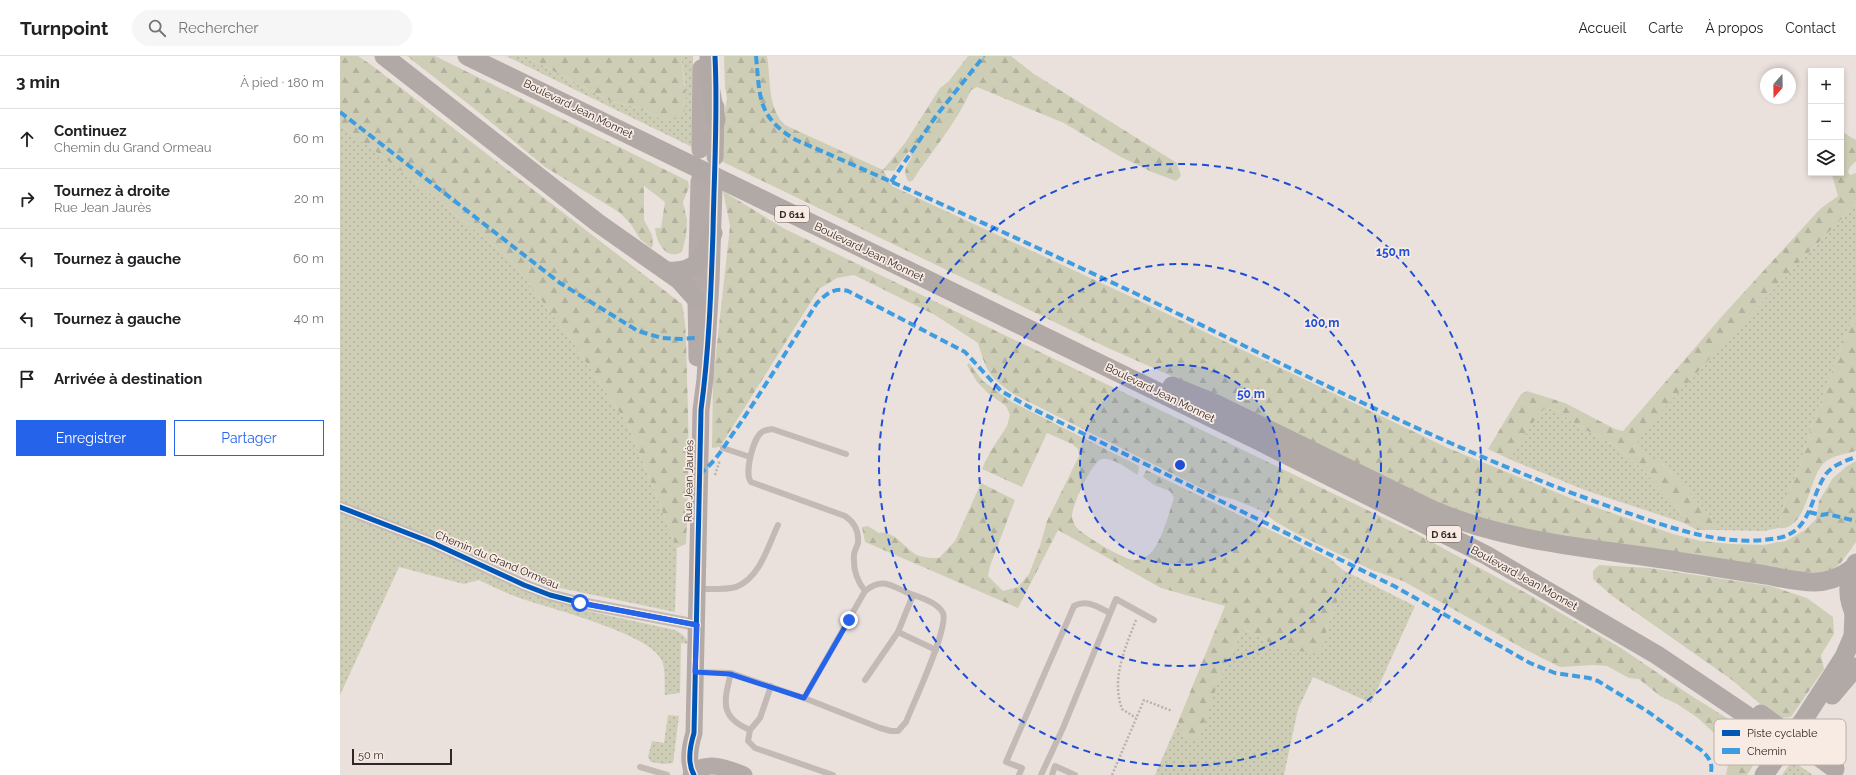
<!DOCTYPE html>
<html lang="fr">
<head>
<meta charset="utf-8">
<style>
  body { margin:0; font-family:Raleway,sans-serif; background:#f6f6f6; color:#202124 }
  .controls { position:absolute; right:12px; top:12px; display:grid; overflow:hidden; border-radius:0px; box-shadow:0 2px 6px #0003 }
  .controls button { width:36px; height:36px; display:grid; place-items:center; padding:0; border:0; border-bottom:1px solid #e0e0e0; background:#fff; color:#202124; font:20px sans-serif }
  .compass { position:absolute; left:1420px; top:12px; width:36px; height:36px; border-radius:50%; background:#fff; box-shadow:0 2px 6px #0003; rotate:200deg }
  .scale { position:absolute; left:12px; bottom:10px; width:100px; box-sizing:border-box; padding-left:4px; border:2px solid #322725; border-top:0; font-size:11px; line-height:14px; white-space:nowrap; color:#322725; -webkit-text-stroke:3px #f8ebe3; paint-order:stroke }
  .stop { position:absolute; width:12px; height:12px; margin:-9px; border:3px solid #2563eb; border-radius:50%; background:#fff }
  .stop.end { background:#2563eb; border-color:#fff; box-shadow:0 1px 4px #0008 }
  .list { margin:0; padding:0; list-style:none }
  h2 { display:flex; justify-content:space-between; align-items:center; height:52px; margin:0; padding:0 16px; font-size:17px }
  h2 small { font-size:13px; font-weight:400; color:#757577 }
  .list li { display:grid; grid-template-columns:26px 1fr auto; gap:12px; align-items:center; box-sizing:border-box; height:60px; padding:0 16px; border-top:1px solid #e0e0e0 }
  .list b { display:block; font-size:15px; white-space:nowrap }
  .list p { margin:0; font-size:13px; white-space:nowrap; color:#757577 }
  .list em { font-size:13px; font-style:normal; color:#757577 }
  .actions { display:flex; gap:8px; padding:12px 16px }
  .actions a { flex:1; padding:9px 0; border:1px solid #2563eb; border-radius:0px; text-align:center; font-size:14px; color:#2563eb }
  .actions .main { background:#2563eb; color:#fff }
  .icon { flex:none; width:22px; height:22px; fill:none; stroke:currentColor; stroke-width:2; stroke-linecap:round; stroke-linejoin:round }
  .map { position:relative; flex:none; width:1516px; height:719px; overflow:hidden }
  header { display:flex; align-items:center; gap:24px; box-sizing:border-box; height:56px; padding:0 20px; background:#fff; border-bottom:1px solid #e0e0e0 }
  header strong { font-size:19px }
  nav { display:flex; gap:22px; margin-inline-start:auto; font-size:14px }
  .search { width:280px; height:36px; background:#f6f6f6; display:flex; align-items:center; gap:10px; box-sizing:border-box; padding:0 14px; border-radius:22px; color:#757577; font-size:15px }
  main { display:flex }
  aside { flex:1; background:#fff }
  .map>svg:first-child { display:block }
</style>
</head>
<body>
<header>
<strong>Turnpoint</strong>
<div class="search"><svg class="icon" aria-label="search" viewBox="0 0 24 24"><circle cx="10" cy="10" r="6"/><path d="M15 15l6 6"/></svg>Rechercher</div>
<nav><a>Accueil</a><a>Carte</a><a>À propos</a><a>Contact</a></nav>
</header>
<main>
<aside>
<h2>3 min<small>À pied · 180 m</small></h2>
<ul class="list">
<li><svg class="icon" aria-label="ahead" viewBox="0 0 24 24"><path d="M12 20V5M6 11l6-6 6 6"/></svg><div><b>Continuez</b><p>Chemin du Grand Ormeau</p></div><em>60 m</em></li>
<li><svg class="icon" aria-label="right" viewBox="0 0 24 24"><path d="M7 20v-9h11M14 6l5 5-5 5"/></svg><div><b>Tournez à droite</b><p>Rue Jean Jaurès</p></div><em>20 m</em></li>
<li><svg class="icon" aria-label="left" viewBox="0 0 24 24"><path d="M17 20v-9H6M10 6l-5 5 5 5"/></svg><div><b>Tournez à gauche</b></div><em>60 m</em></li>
<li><svg class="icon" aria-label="left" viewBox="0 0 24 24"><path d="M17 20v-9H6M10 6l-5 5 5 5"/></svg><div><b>Tournez à gauche</b></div><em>40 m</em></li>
<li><svg class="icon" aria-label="arrive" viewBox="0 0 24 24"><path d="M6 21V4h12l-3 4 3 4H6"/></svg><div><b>Arrivée à destination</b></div></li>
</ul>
<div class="actions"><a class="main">Enregistrer</a><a>Partager</a></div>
</aside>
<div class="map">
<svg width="1516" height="719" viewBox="0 0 1516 719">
  <defs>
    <pattern id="grass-dots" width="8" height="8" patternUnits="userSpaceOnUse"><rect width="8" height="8" fill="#ceceb7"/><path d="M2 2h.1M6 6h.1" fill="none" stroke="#b1b19d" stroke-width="1.8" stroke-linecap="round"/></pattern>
    <pattern id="forest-firs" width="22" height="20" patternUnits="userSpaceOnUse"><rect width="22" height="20" fill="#ceceb7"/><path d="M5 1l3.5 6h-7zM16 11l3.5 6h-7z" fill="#b1b19d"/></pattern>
  </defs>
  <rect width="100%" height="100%" fill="#eae1dd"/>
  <g fill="url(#grass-dots)">
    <polygon points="166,0 185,0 272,46 301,52 321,63 345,29 341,0 353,0 354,92"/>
    <path d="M0 69 71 122 170 203 230 282 289 371 337 492 335 556 201 528 75 474 213 544 243 554 335 574C342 578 346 580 348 588L341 587 340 637 325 639C324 629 326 614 322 605 312 578 211 553 183 543 168 538 153 531 139 524L124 528 59 511 0 639Z"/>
    <polygon points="1516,148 1516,257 1505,281 1472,369 1460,410 1446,442 1438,472 1424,475 1375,474 1375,465 1322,408 1307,400 1295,383 1442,224"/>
    <polygon points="1202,352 1208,352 1218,355 1233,367 1274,389 1300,411 1338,451 1344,467 1247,435 1169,403"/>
    <polygon points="1003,514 1075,550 1031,647 973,621 958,653 944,719 815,719 838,666 846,682 879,624 903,572 937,591 987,581 986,573 999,542"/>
    <polygon points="328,659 339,660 333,707 324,708 311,706 308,701 312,685 324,687"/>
    <polygon points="1452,705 1454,706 1473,719 1442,719"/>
  </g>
  <g fill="url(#forest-firs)">
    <path d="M0 0H18L30 8 342 248C347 271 346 296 347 320 349 376 349 431 346 488L337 492 289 371 230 282 170 203 71 122 0 69Z"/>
    <path d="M67 0H95L348 125 349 131 343 146 347 164 346 180 342 196C326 205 316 186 315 172H321L325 146 304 130V164L312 179 313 190 311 192 300 183 290 167 279 156 205 111 141 58Z"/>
    <polygon points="185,0 341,0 346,42 345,54 337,63 321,63 301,52 272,46"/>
    <path d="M384 0H427C431 23 427 52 445 69L543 114 565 87 600 32 609 25 628 0H671L694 18 837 107 841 120 836 125 812 116 779 100 724 67 637 31 631 34C617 67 592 94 573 124L569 126C562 116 566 110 572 101L569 95 554 115 543 114 552 130 798 244 1108 392 1240 446 1333 478 1361 485 1391 488 1423 489 1446 485 1465 474 1476 463 1479 445 1493 422 1507 410 1516 405V486L1500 508 1493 513 1485 516H1454L1180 472 1126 457 1104 449 879 341 768 292 381 105 384 59 387 42 385 31Z"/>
    <polygon points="1501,75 1516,84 1516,105 1510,111 1508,116 1510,119 1516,117 1516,148 1442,224 1296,383 1307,399 1322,408 1375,465 1375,474 1357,474 1344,467 1338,451 1300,411 1274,389 1233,367 1218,355 1208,352 1202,353 1169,403 1148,393 1181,338 1187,335 1225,347 1275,373 1283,375 1384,258 1480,153 1498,140 1492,119 1492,117 1501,117"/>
    <path d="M383 135 443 172 1075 477 1186 537 1281 592 1350 639 1432 690 1418 702 1407 719H1386L1391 693 1383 681 1373 676 1358 662 1337 648 1320 640 1299 623 1289 622 1267 610 1254 609 1220 611 1186 594 1063 525 1032 514 957 478 936 466 920 454 893 443 873 438 675 339C649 321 647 317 638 287L595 259 514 219 497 222 479 233 380 391 372 392 373 324 390 170Z"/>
    <path d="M1516 257V395C1505 398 1489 400 1482 409 1468 426 1466 476 1438 472L1446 442 1460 410 1472 369 1505 281Z"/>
    <path d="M629 307 643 325 672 346 799 410 798 419C789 414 773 401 762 403 752 405 731 451 732 461 733 465 735 470 737 472 745 480 785 505 796 504 799 504 805 501 807 500 820 493 829 456 834 442L830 435 814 429 803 421 806 414 990 503 1003 514 999 542 986 573 987 581 978 598 937 591 903 572 879 624 858 685 846 682 838 666 885 550 821 532 718 474 678 552 525 486 522 471 528 470 539 477C556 475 564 492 577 499 585 502 592 502 599 502L615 485 641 427 675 444 650 510 648 520 663 535 678 531 689 518 700 490 707 465 739 400 738 393 732 388 707 377 682 431 642 413 650 396 667 370 670 359 666 350 649 338 637 326 627 309Z"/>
    <polygon points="1259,509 1309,512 1430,530 1467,542 1493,561 1494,578 1481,599 1484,613 1451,661 1441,662 1426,653 1392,624 1271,539 1253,523 1253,515"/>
  </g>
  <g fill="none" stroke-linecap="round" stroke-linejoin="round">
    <g stroke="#bbb2af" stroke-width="2.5" stroke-dasharray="2 2" stroke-linecap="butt">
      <polyline points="375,419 380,404"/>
      <path d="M796 564C785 592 771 623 782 653L796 662"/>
      <polyline points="772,719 804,644 832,655"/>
    </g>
    <g stroke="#c3bab6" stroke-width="6">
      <polyline points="383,392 410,401"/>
      <path d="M359 533C370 533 384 534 396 531 420 522 428 490 438 469"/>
      <polyline points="573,539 558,576 596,594"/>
      <path d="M357 616 391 617 464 642 540 672 551 675H558L566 666C573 648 609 572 603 557 597 545 577 541 566 536 549 528 541 522 525 535"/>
      <path d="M391 617C384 645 379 661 410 674L420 662 431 630"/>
      <polyline points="525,624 558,576"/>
      <path d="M464 642 525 535C517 525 513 512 514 499 514 495 517 491 518 487 519 475 514 466 505 460L411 426C404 418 413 382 422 376 424 374 429 374 432 373L506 398"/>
      <polyline points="410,674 408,685 415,692 493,719"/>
      <polyline points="300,711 327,719"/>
      <path d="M679 719 682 712 666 706 734 550C747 543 758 551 770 557"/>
      <polyline points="701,719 723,672 776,543 814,564"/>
      <polyline points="712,719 715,710 735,719"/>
    </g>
    <polyline stroke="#c3bab6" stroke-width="12" points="0,451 93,487 184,529 210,539 241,547 357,569"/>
    <g stroke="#b4aaa7" stroke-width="17">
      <polyline points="360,94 361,12"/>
      <polyline points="375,101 376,51"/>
      <polyline points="357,302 356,243 359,125"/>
      <path d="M351 719C366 703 387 712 404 719"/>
      <path d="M354 719C347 707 350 690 354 677L361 354 365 323 371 225 374 133"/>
    </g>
    <g stroke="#b1a9a6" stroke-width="19">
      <polyline points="44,0 258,167 339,224 356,243"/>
      <polyline points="127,0 917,384 1146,499 1317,599 1415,665"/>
      <polyline points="369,0 369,25 376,64"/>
      <path d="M327 215C357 217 363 203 373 177"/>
      <path d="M832 330 874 347 1093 454C1172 488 1258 492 1342 506 1370 510 1398 515 1426 519 1442 522 1458 526 1474 526 1489 526 1501 521 1513 512"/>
      <path d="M1516 507C1507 524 1506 543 1516 560"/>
      <polyline points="1492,639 1516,611"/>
      <polyline points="1424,719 1464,663 1504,601 1513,580 1514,557"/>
    </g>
    <polyline stroke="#b1a9a6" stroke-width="19" points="1421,658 1495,713"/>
    <g stroke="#3e9ce0" stroke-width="4" stroke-dasharray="8 4" stroke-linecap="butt">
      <path d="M416 0C420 41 417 61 456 84 572 134 688 187 803 241 961 316 1116 398 1282 455 1332 472 1384 492 1438 482 1471 476 1470 441 1486 418 1493 409 1505 405 1516 401"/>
      <polyline points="0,56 220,227 298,275 322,282 341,283 356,282"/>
      <polyline points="551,126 596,60 644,0"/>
      <path d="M359 418C376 407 387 385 399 369 426 329 451 288 477 247 486 238 494 231 508 235L625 296 661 335 691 352 1054 530 1190 607 1215 617 1249 622 1258 625 1307 655 1361 694C1369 701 1374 708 1370 719"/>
      <polyline points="1469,456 1481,459 1487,458 1516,465"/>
    </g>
    <defs>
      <g id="cycleway">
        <polyline points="0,451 93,487 184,529 210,539 241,547 357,569"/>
        <path d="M354 719C347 707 350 690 354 677L361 354C369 295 371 235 373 176 374 117 378 58 375 0"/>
      </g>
    </defs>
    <use href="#cycleway" stroke="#f8ebe3" stroke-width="8"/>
    <use href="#cycleway" stroke="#0057b8" stroke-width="5"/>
  </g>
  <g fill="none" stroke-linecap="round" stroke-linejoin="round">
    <polyline stroke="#2563eb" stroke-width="5" points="240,547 357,569 355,616 390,618 464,642 509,564"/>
  </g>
  <circle cx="840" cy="409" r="100" fill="#1d4ed8" fill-opacity=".12"/>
  <g fill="none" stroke="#1d4ed8" stroke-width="2" stroke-dasharray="7 5">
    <circle cx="840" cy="409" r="100"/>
    <circle cx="840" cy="409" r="201"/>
    <circle cx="840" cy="409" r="301"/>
  </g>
  <g text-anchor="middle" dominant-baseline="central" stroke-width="3.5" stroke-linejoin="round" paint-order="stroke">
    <g fill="#f8ebe3" stroke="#6d625e" stroke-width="1">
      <rect x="435" y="150" width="34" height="16" rx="3"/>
      <rect x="1087" y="470" width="34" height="16" rx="3"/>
    </g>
    <g font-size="10" font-weight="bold" fill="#322725">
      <text x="452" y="158">D 611</text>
      <text x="1104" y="478">D 611</text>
    </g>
    <g font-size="11" fill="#322725" stroke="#f8ebe3">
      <text transform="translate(238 53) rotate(26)">Boulevard Jean Monnet</text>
      <text transform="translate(529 196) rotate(26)">Boulevard Jean Monnet</text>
      <text transform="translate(820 337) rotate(26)">Boulevard Jean Monnet</text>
      <text transform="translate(349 425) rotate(-89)">Rue Jean Jaurès</text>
      <text transform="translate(157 504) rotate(23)">Chemin du Grand Ormeau</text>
      <text transform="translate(1184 522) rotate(29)">Boulevard Jean Monnet</text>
    </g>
  </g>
  <rect x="1374" y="663" width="132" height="46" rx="6" fill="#f8ebe3" stroke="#bdb0aa" stroke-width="1"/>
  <rect x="1382" y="674" width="18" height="6" fill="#0057b8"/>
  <rect x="1382" y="692" width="18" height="6" fill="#3e9ce0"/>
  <g font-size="11" fill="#322725">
    <text x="1407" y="681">Piste cyclable</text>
    <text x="1407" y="699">Chemin</text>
  </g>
  <circle cx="840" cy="409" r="6" fill="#1d4ed8" stroke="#f8ebe3" stroke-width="2"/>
  <g font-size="12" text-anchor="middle" font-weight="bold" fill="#1d4ed8" stroke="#f8ebe3" stroke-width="3.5" stroke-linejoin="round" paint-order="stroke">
    <text x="1053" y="200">150 m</text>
    <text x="982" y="271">100 m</text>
    <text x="911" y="342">50 m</text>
  </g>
</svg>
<div class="controls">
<button>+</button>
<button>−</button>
<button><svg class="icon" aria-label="layers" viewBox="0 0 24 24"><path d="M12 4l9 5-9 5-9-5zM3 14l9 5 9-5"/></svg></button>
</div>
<svg class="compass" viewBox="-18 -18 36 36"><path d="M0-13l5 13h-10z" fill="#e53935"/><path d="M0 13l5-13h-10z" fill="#757577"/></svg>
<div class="scale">50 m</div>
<div class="stop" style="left:240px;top:547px"></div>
<div class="stop end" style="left:509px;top:564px"></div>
</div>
</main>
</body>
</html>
